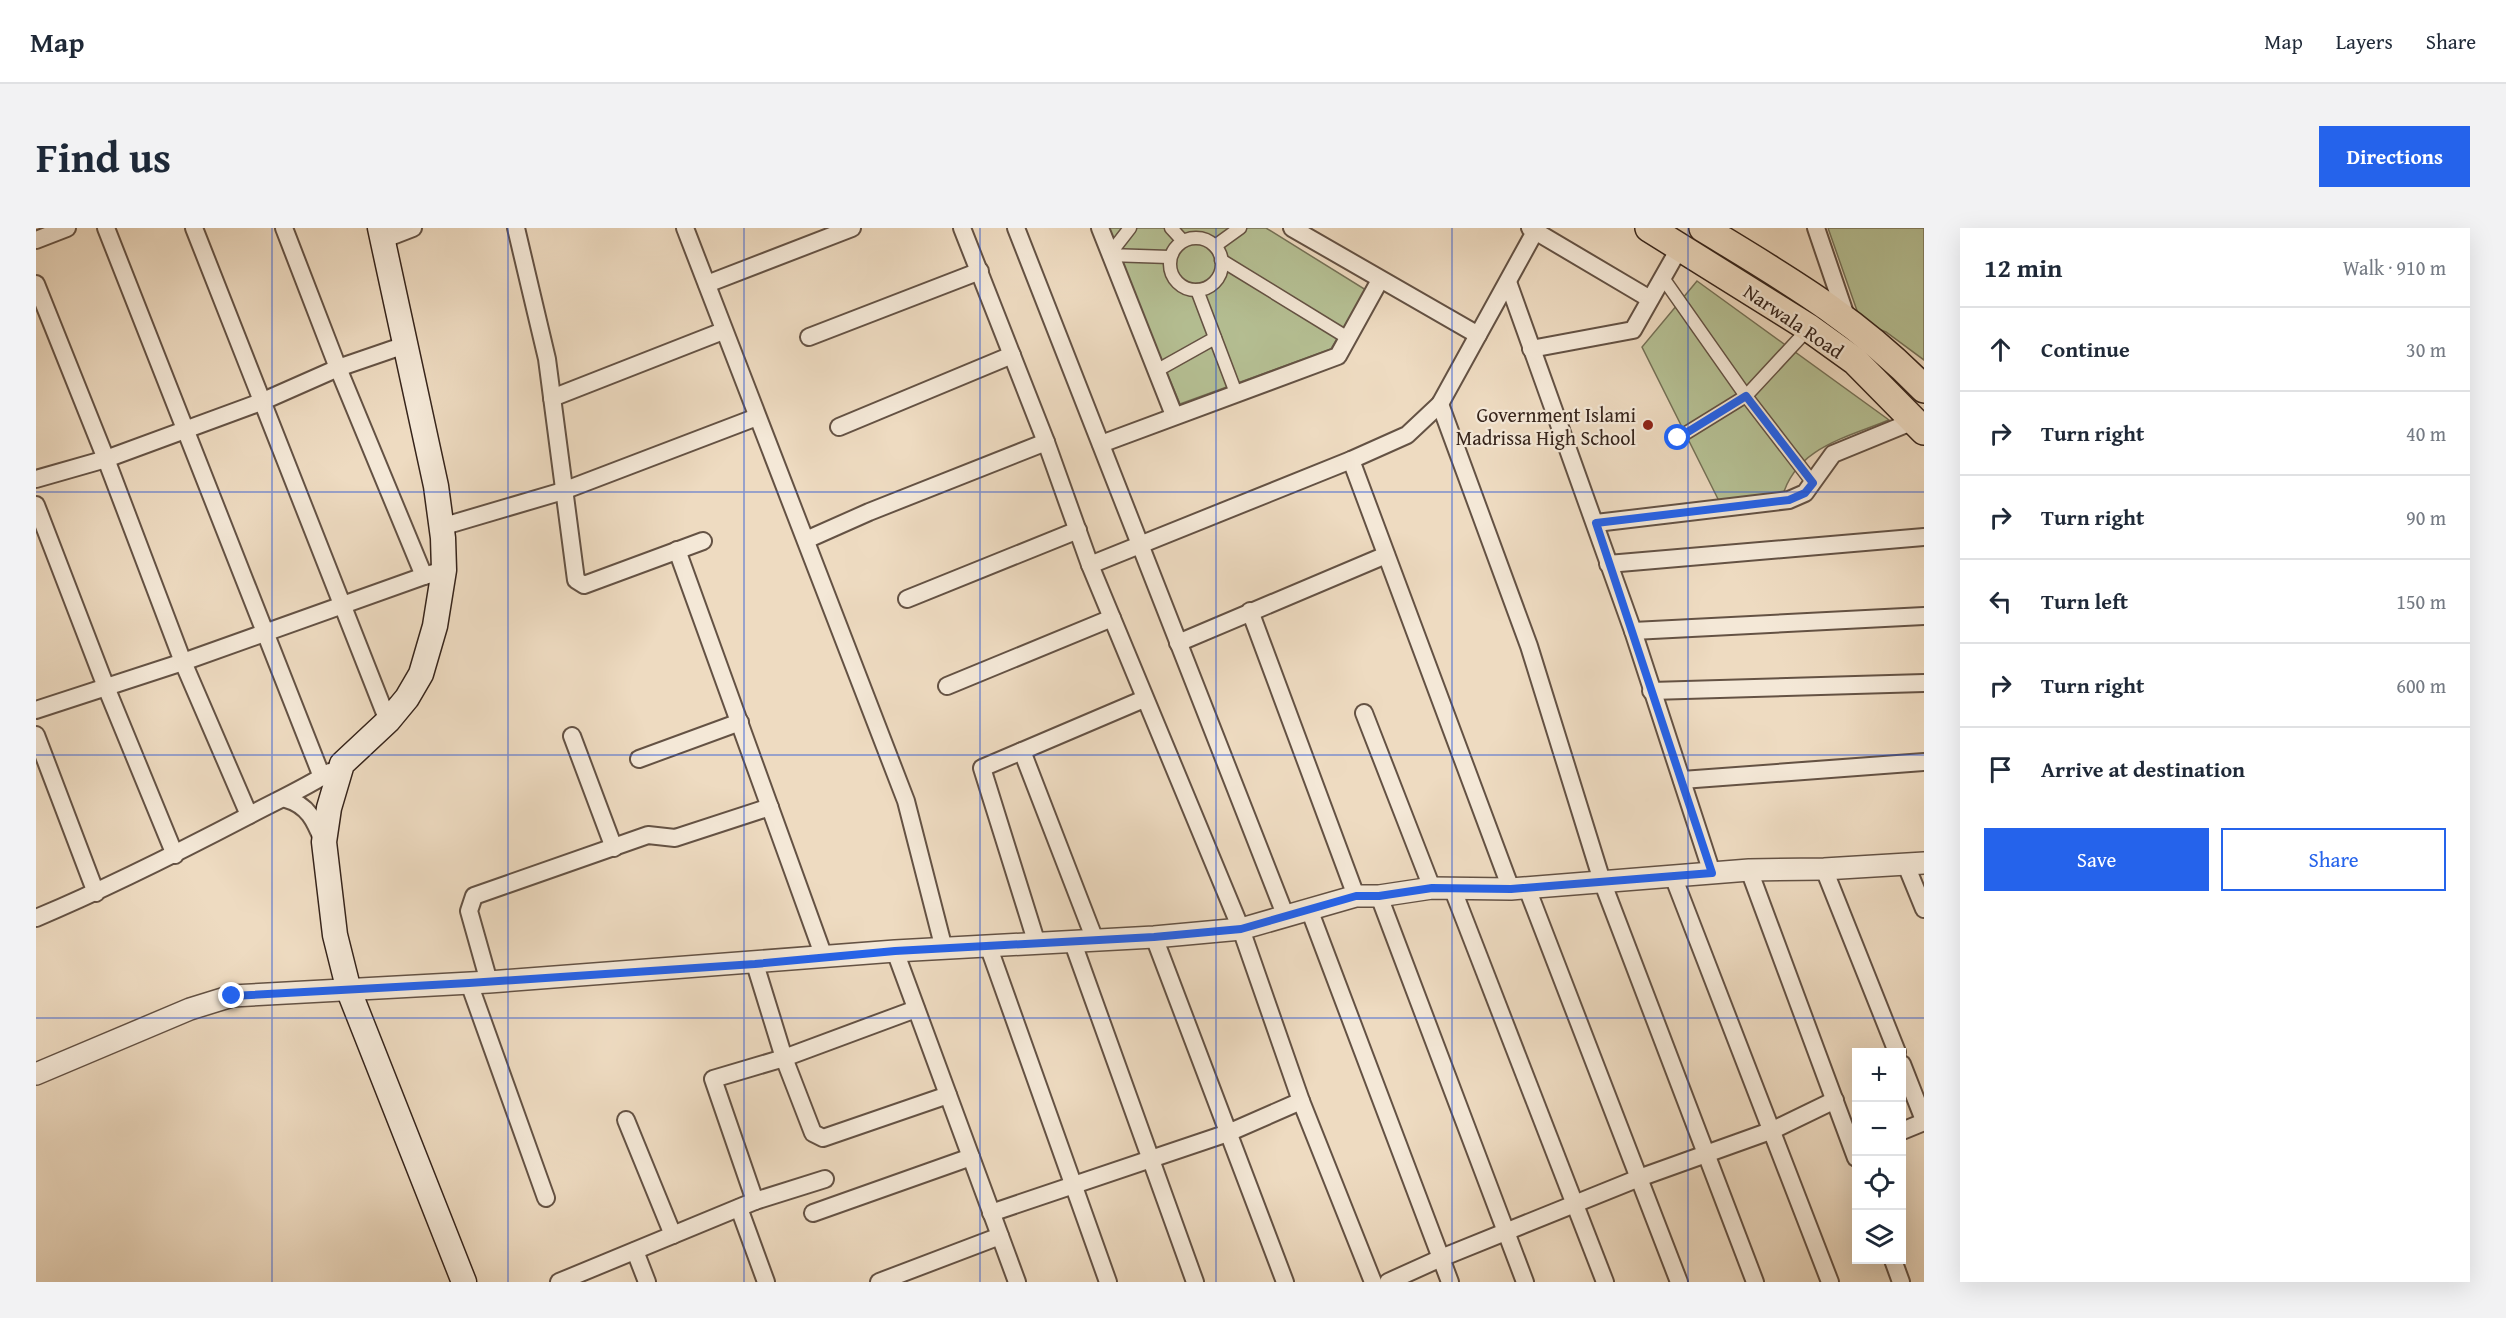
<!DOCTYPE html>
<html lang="en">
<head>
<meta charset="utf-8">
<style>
  body { margin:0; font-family:"Gentium Book Plus",serif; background:#f2f2f3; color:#1f2937 }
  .controls { position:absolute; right:18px; bottom:18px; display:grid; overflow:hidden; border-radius:0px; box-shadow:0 6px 24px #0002 }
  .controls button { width:54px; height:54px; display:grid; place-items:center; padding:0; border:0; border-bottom:2px solid #e0e1e3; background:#fff; color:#1f2937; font:30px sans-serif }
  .stop { position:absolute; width:18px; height:18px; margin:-14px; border:4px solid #2563eb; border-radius:50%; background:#fff }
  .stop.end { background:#2563eb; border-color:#fff; box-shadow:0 2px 6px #0008 }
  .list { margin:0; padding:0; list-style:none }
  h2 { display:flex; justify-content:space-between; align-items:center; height:78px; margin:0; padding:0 24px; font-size:26px }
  h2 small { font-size:20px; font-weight:400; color:#747a83 }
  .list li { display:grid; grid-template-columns:39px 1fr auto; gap:18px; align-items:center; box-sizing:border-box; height:84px; padding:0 24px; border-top:2px solid #e0e1e3 }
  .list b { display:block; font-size:22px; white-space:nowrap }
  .list em { font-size:20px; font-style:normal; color:#747a83 }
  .actions { display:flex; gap:12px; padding:18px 24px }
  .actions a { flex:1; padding:14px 0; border:2px solid #2563eb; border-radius:0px; text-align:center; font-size:21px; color:#2563eb }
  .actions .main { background:#2563eb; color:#fff }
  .icon { flex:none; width:33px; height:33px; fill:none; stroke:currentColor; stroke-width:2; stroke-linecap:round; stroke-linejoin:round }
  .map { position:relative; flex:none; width:1888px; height:1054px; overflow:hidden; border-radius:0px }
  header { display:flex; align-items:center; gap:36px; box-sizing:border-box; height:84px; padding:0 30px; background:#fff; border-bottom:2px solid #e0e1e3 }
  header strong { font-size:28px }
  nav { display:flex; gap:33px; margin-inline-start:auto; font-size:21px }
  .intro { display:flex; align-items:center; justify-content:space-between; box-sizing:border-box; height:144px; padding:0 36px }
  h1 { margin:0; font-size:42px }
  .button { padding:15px 27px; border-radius:0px; background:#2563eb; color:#fff; font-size:21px; font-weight:700 }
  main { display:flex; gap:36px; padding:0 36px }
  aside { flex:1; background:#fff; border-radius:0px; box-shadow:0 6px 24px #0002 }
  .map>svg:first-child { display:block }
</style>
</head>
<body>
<header>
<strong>Map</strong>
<nav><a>Map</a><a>Layers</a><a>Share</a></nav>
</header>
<div class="intro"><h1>Find us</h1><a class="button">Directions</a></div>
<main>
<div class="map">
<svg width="1888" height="1054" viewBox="0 0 1888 1054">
  <rect width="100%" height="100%" fill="#eedbc1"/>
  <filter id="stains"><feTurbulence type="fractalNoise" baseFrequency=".00333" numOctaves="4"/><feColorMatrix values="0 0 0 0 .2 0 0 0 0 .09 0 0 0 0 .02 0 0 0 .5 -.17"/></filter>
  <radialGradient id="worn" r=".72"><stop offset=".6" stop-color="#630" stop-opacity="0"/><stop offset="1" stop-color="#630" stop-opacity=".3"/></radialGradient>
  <g fill="#b6c195" stroke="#767258" stroke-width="1.5">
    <polygon points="1070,0 1230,0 1330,62 1295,121 1144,176"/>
    <polygon points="1792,0 1888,0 1888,132 1850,104 1825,94"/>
    <path d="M1661 53 1853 192C1809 210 1759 220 1746 270L1683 273 1606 119Z"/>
  </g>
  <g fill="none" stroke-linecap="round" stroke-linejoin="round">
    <defs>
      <g id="pedestrian">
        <polyline points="1094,0 1073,27 1133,29"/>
        <polyline points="1135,0 1146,12"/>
        <circle cx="1160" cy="36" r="26"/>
        <polyline points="1179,18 1204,0"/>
        <polyline points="1185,32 1312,110"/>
        <polyline points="1627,50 1710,168 1777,255"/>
        <polyline points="1161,62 1200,165"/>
        <polyline points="1120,143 1179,110"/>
        <polyline points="1642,210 1710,168 1773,100"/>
      </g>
      <g id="minor">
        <polyline points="70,0 286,549"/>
        <polyline points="158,0 352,493"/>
        <polyline points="248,0 302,140 388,348 398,345"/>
        <polyline points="480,0 511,131 540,352 548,357 667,313"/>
        <polyline points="649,0 870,573 908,721"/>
        <polyline points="926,0 1010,214 1054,337 1205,701 1265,873 1337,1054"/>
        <polyline points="980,0 1250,689"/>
        <polyline points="1064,0 1138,187"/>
        <polyline points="1256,0 1442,107"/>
        <polyline points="1494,0 1614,71"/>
        <polyline points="1780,0 1812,94"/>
        <polyline points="0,12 31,0"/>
        <polyline points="346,12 377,0"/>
        <polyline points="1472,54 1597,403 1676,645"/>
        <polyline points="0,56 70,231 147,434 213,587"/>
        <polyline points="671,56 816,0"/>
        <polyline points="773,109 944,43"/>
        <polyline points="1495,121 1597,102 1644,19"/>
        <polyline points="516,170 687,103"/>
        <polyline points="1404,176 1493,418 1566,653 1719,1054"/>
        <polyline points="803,199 976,127"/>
        <polyline points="1065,216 1302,128 1344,52"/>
        <polyline points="1315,232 1475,661"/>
        <polyline points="0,251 70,231 225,174 302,140 369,117"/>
        <polyline points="0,277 70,459 139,627"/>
        <polyline points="1560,295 1753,272 1769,265 1797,226 1880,192"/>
        <polyline points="405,299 527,263 721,189"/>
        <polyline points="770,312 833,284 1010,214"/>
        <polyline points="641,322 788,729"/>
        <polyline points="1572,336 1888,309"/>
        <polyline points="1054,337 1315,232 1371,207 1404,176 1501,0"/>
        <polyline points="871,371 1042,302"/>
        <polyline points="1214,383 1320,668"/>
        <polyline points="1597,403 1888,388"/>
        <polyline points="1142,415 1350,327"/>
        <polyline points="911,458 1076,390"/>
        <polyline points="1615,463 1888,455"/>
        <polyline points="0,482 147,434 388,348"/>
        <polyline points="1328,485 1396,660"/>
        <polyline points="0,507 60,665"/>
        <polyline points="536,508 578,620"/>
        <polyline points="986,523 946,540 1001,716"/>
        <polyline points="603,531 704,494"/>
        <polyline points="1646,552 1888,534"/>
        <path d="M250 571C272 577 279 593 287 613"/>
        <polyline points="1870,637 1888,681"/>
        <polyline points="1788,641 1861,824"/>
        <polyline points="1713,642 1820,930"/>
        <polyline points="1637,648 1794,1054"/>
        <polyline points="1491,660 1643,1054"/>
        <polyline points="1417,662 1569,1054"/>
        <polyline points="1343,668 1489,1054"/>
        <polyline points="1273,681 1414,1054"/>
        <path d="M0 690C72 660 141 625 210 589 238 574 267 561 294 544"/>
        <polyline points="1118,709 1249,1054"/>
        <polyline points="1059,712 986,523 1108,471"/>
        <polyline points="1037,715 1159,1054"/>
        <polyline points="953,720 1072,1054"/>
        <polyline points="859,723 981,1054"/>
        <polyline points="719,736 748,830 777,905 787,910 912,867"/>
        <polyline points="453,754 433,683 438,668 612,607 639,610 734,579"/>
        <polyline points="433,755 510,970"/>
        <polyline points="1866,836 1888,892"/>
        <polyline points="590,892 637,1007"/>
        <polyline points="1866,903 1888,894"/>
        <polyline points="719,973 789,951"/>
        <polyline points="703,980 730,1054"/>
        <polyline points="777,985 935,929"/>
        <polyline points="955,985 1192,905 1265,873"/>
        <polyline points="599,1023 611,1054"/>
        <polyline points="1857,1032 1865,1054"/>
        <polyline points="523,1054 719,973 677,851 748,830 880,781"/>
        <polyline points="843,1054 964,1008"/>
        <polyline points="1352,1054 1405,1030 1603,950 1737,902 1799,872"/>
      </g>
      <polyline id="tertiary" points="0,846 154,781 196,768 453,754 859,723 1118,709 1205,701 1320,668 1343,668 1396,660 1475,661 1713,642 1788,641 1888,635"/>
      <polyline id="secondary" points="344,0 400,258 407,310 408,342 399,398 385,446 371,470 352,493 306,536 293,580 288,614 299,707 313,763 428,1054"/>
      <g id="primary">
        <polyline points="1613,0 1773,100 1819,133 1888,203"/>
        <path d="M1667 0C1749 50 1821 91 1888 161"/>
      </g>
    </defs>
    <use href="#pedestrian" stroke="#645244" stroke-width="15"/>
    <use href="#minor" stroke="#645244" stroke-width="20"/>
    <use href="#tertiary" stroke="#645244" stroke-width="24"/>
    <use href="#secondary" stroke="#36241b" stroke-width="27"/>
    <use href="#primary" stroke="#36241b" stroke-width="30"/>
    <use href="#pedestrian" stroke="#f4e8d7" stroke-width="12"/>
    <use href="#minor" stroke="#f4e8d7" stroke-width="16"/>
    <use href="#tertiary" stroke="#f4e8d7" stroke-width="21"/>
    <use href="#secondary" stroke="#f4e8d7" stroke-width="24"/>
    <use href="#primary" stroke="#eedbc1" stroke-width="27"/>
  </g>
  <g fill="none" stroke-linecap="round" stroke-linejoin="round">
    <polyline stroke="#2563eb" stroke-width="8" points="196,768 433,755 719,736 859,723 1118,709 1205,701 1320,668 1343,668 1396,660 1475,661 1676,645 1560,295 1753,272 1769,265 1777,255 1710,168 1642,210"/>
  </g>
  <path fill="none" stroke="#1d4ed8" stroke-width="1.5" stroke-opacity="0.55" d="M236 0V1054M472 0V1054M708 0V1054M944 0V1054M1180 0V1054M1416 0V1054M1652 0V1054M0 264H1888M0 527H1888M0 790H1888"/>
  <circle fill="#8f2418" stroke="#f4e8d7" stroke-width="2" cx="1612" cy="197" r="6"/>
  <g text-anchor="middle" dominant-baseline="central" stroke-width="4.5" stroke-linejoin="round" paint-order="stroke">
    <g font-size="20" fill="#36241b" stroke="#f4e8d7">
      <text transform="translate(1758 93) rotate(34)">Narwala Road</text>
    </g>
    <g font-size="20" fill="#36241b" stroke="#f4e8d7" text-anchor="end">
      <text x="1600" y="186">Government Islami<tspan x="1600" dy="23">Madrissa High School</tspan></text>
    </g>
  </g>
  <rect width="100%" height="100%" filter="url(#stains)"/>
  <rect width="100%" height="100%" fill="url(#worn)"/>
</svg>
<div class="controls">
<button>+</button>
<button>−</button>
<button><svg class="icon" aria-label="locate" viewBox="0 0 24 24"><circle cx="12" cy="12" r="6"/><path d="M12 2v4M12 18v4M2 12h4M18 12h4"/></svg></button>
<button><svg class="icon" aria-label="layers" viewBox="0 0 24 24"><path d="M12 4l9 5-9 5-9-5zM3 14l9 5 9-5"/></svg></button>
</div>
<div class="stop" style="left:1642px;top:210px"></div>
<div class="stop end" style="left:196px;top:768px"></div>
</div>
<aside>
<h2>12 min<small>Walk · 910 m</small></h2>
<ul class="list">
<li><svg class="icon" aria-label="ahead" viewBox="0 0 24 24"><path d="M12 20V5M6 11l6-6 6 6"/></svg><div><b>Continue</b></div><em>30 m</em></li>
<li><svg class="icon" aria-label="right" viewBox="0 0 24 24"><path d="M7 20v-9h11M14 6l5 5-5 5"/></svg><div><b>Turn right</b></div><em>40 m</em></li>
<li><svg class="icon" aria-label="right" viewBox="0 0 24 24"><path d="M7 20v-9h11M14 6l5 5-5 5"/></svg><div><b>Turn right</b></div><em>90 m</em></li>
<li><svg class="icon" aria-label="left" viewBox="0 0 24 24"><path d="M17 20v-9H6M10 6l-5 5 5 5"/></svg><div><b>Turn left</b></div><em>150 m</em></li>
<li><svg class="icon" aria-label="right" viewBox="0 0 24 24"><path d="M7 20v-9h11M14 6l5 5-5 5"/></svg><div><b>Turn right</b></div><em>600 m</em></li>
<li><svg class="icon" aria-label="arrive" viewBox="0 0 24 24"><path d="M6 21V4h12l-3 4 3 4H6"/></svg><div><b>Arrive at destination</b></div></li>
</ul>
<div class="actions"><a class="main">Save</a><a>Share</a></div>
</aside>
</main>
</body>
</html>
